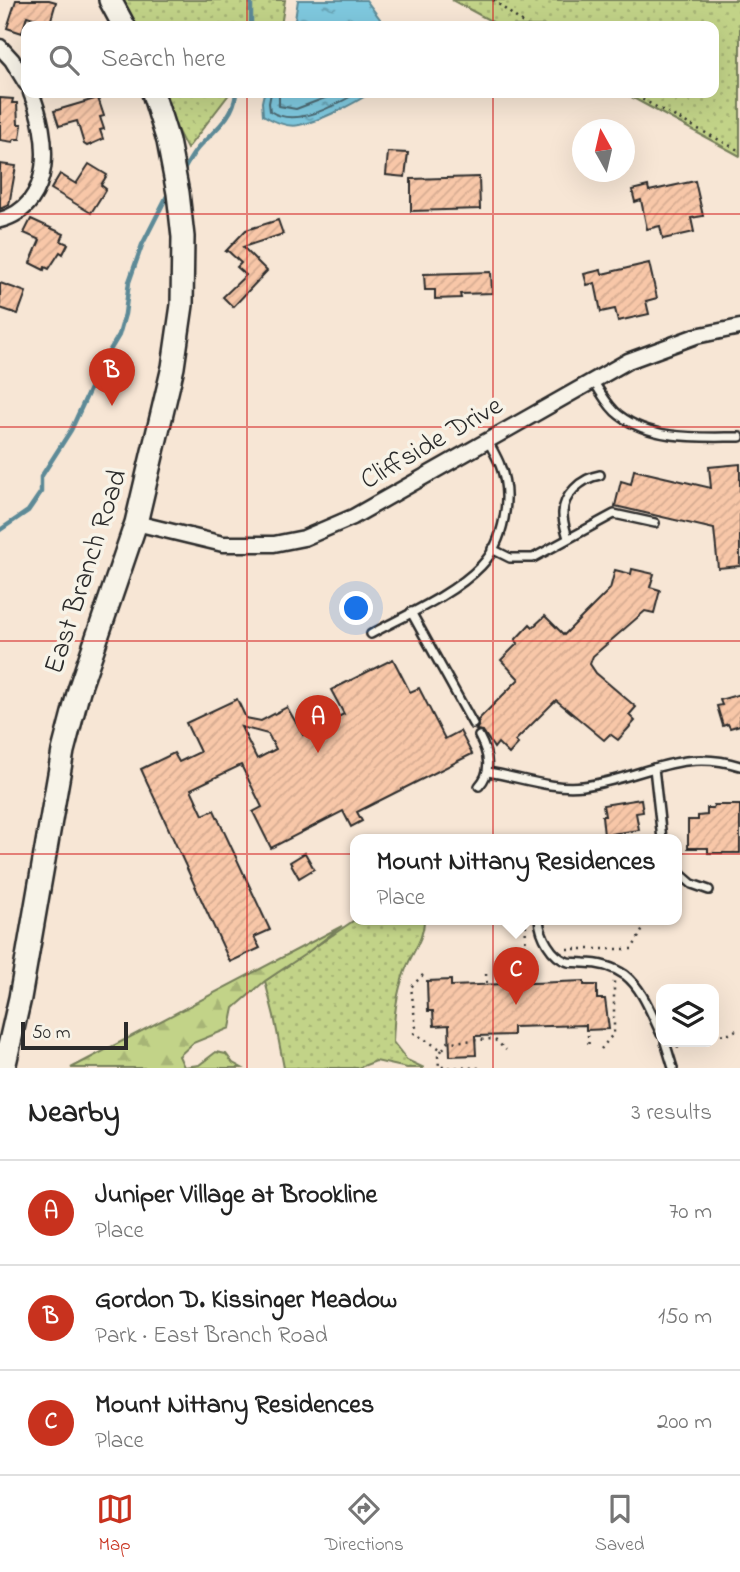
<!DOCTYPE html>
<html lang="en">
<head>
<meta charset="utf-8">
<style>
  body { margin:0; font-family:"Indie Flower",sans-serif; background:#f2f2f2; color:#222 }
  .controls { position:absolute; right:21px; bottom:21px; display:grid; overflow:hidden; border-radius:14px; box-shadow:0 7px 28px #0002 }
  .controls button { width:63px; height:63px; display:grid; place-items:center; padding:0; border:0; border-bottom:2px solid #e0e0e0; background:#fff; color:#222; font:35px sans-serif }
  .compass { position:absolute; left:572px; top:119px; width:63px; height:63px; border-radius:50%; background:#fff; box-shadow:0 7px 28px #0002; rotate:352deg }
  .scale { position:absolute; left:21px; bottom:18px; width:107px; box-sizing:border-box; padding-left:7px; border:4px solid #2b2b2b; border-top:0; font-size:19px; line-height:24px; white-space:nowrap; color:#2b2b2b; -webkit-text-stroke:5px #f7f3e8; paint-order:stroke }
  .you { position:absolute; left:357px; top:609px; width:24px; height:24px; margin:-18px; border:5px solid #fff; border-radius:50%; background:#1a73e8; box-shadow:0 0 0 10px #1a73e833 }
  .badge { display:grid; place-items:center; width:46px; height:46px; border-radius:50%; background:#c8321e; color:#fff; font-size:23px; font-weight:700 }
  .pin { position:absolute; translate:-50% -58px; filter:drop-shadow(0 2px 4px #0008) }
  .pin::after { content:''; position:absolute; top:37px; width:24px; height:21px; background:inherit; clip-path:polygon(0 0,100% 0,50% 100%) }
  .popup { position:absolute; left:350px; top:834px; width:332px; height:91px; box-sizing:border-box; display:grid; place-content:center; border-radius:14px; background:#fff; filter:drop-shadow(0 2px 5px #0005); font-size:23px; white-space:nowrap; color:#767676 }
  .popup b { font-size:26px; color:#222 }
  .popup::after { content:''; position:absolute; left:50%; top:100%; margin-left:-14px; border:14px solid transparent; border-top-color:#fff }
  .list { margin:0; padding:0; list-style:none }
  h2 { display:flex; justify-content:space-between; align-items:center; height:91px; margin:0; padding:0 28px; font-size:30px }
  h2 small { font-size:23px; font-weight:400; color:#767676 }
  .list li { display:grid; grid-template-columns:46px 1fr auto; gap:21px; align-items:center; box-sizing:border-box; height:105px; padding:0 28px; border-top:2px solid #e0e0e0 }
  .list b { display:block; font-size:26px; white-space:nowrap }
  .list p { margin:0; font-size:23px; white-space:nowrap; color:#767676 }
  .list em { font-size:23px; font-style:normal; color:#767676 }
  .icon { flex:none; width:38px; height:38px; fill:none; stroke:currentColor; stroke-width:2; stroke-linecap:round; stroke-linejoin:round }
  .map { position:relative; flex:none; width:740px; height:1068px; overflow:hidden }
  .search { position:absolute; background:#fff; box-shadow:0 7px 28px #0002; left:21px; right:21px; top:21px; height:77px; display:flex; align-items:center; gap:18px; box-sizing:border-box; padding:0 24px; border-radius:14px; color:#767676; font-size:26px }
  .sheet { height:406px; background:#fff }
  nav { display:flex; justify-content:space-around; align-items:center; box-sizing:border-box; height:98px; border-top:2px solid #e0e0e0; background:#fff; font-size:19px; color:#767676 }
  nav a { display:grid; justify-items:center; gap:4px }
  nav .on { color:#c8321e }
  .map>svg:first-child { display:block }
</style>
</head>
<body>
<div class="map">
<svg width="740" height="1068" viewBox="0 0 740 1068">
  <defs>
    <pattern id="grass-dots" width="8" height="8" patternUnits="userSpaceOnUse" patternTransform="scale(1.75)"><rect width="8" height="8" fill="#c2d388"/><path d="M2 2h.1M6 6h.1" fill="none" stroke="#a7b576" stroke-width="1.8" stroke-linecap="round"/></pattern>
    <pattern id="forest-firs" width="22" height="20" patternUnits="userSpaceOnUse" patternTransform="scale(1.75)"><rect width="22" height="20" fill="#c2d388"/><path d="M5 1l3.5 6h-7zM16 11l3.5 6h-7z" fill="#a7b576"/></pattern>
    <pattern id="water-ripples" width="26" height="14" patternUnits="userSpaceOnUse" patternTransform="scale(1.75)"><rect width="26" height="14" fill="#7fc9df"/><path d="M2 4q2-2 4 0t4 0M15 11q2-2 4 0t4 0" fill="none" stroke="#68a3b5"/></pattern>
    <pattern id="building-hatch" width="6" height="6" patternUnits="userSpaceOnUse" patternTransform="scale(1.75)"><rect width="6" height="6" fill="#f8c7a8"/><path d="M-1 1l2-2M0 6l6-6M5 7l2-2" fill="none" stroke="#d5ab91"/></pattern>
  </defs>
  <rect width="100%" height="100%" fill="#f7e6d5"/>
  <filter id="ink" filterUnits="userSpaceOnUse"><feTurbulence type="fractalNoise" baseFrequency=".0143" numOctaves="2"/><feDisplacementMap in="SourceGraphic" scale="14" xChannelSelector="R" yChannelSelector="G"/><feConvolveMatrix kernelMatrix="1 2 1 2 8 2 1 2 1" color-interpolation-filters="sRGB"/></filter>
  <g filter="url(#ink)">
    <g fill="url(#grass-dots)" stroke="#767f5a" stroke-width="2">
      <polygon points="110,0 285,0 281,26 124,26"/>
      <polygon points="452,0 740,0 740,156 624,93 714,93 714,26 500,26"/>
      <polygon points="158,93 230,93 187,149"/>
      <path d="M356 919H424C425 938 411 954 405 971 396 995 394 1017 393 1042L407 1060 424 1068H407L376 1061 358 1068H284L274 1016 265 981Z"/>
    </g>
    <polygon fill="url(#forest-firs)" stroke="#767f5a" stroke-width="2" points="342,926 304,955 265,981 234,1008 230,1028 193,1043 179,1056 184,1067 199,1065 216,1052 226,1054 233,1063 242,1068 71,1068"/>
    <g fill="url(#water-ripples)" stroke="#5d8a97" stroke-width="2">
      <polygon points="298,0 366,0 380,19 382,26 294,26"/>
      <path d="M264 93H370C352 105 320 121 299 125 287 128 273 121 263 115L262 102Z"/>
    </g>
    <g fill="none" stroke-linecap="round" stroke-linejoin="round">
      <g stroke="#4d6a73" stroke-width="2">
        <path d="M271 93 269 103 270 111C295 128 334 106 357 93"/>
        <polyline points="279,93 279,106 296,109 338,93"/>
      </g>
      <g stroke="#5d8a97" stroke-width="4.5">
        <polyline points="251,26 251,0"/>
        <path d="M182 173C187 165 191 156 198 148 213 131 234 118 236 93"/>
        <polyline points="0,530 28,511 41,492 41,477 71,430 100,367 119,335 125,314 129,282 142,245 169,192"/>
      </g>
    </g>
    <g fill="url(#building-hatch)" stroke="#2b2b2b" stroke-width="2" fill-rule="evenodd">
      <polygon points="16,0 49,0 56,2 50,23 27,16 22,33 7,28"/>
      <polygon points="0,98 13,99 12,103 17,103 18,124 22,124 20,139 14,139 13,142 0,140"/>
      <polygon points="98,98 104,116 100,117 104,129 100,130 103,139 87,146 84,144 77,121 59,126 54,111"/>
      <polygon points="388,152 408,153 405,177 386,175"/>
      <polygon points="0,164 16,166 9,205 0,209"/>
      <polygon points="89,164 107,175 101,185 106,189 91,213 51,189 60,174 76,184"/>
      <polygon points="479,177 480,209 411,211 411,179"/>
      <polygon points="695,181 703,216 691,218 694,232 663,239 660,226 647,229 641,200 635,202 632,190 648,186 649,191"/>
      <polygon points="31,219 64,234 61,241 68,244 63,254 60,252 49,269 45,267 44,270 30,263 40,240 24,233"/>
      <polygon points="278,220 283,234 243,247 267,271 233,307 223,297 246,275 237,267 241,263 228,251 225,252 246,230"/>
      <polygon points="649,263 657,298 646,301 649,314 618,321 615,309 601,312 595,283 587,285 584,274 601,270 602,274"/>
      <polygon points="491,272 492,293 460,294 461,298 435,299 435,290 425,290 424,274"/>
      <polygon points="0,283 26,292 18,314 0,308"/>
      <polygon points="740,464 740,566 718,568 714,529 615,506 621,481 631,484 634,470 711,488 709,467"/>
      <polygon points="632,569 654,574 650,587 660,590 654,613 645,611 593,656 590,664 596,673 636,707 629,715 635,721 618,740 610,734 604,740 556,700 515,741 518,744 509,754 498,743 494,748 483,731 476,730 479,725 478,720 519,679 501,660 518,643 515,640 530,624 533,627 545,616 564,635 610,589 615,570 631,574"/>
      <path d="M393 659 410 692 419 688 445 739 460 731 472 754 357 812 362 821 351 827 343 811 271 848 253 812 262 807 241 765 191 789 203 815 214 810 270 930 254 937 260 948 230 962 141 769 174 753 179 762 200 752 186 723 237 699 246 718 261 721 287 707 303 735 344 714 331 690ZM241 727 268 734 276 749 257 759Z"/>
      <polygon points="740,694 740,725 730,728 728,724 723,726 717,706 722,705 720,700"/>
      <polygon points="641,799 643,812 636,813 639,830 604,835 602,816 605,816 603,805"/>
      <polygon points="714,805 740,805 740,853 708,853 708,848 688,848 688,820 698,820 698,816 707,815 707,808 713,808"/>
      <polygon points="305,853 314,869 299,878 290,862"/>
      <polygon points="451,980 451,986 584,981 584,985 597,985 597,999 605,999 609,1029 586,1030 586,1025 513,1027 513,1035 475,1036 476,1055 450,1056 449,1025 434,1026 433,1011 428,1011 427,981"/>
    </g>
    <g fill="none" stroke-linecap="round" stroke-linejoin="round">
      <defs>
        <g id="lane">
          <path d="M593 381C601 392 608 407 619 415 653 441 700 437 740 437"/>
          <path d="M568 538C566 531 563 522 563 515 562 495 582 478 600 475"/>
          <polyline points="492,549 510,558 533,558 614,514 655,523"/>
          <polyline points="411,612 473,724"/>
          <path d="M371 634C406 615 453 595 481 566 504 542 513 497 500 465 497 457 492 449 488 441"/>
          <path d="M479 736C488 753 493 771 479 786"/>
          <polyline points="654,768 662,839"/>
          <path d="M488 772C519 777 552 790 583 786 641 779 679 747 740 766"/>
          <polyline points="677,871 692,884 709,890"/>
          <path d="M539 919C540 935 551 957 568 962 572 963 579 962 584 963 599 963 612 966 625 975 643 989 651 1014 661 1034"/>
          <polyline points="665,1042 673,1068"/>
        </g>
        <g id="street">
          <polyline points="0,47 12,60 26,83"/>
          <path d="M0 220C56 205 49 135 31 93"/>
          <polyline points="136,523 223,544 274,544 304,538 353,517 628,361 696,336 740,327"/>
        </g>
        <g id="secondary">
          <polyline points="110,0 124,26"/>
          <polyline points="4,1068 20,998 63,751 79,690 136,523 173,367 182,305 183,237 178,193 168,141 153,93"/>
        </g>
      </defs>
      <use href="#lane" stroke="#2b2b2b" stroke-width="12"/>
      <use href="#street" stroke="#2b2b2b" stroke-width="19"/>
      <use href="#secondary" stroke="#2b2b2b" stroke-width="26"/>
      <g stroke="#2b2b2b" stroke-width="2.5" stroke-dasharray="2 5" stroke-linecap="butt">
        <polyline points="493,0 527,26"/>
        <polyline points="630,93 740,151"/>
        <polyline points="567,949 632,949 643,929"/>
        <polyline points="525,962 526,919"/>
        <polyline points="486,974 487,984"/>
        <polyline points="423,975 411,987 416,1028 414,1033 442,1050 448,1042 494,1039 506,1050"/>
        <polyline points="588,1035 589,1049"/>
        <polyline points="714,1035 729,1034 740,1028"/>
        <polyline points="677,1048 688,1042"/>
        <polyline points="601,1049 614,1033 614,979"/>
        <polyline points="442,1050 438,1056 439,1067 480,1068"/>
      </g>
      <use href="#lane" stroke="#f7f3e8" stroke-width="7"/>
      <use href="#street" stroke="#f7f3e8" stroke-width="14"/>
      <use href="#secondary" stroke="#f7f3e8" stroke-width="21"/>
    </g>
  </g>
  <path fill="none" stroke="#d62828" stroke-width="2" stroke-opacity="0.55" d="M247 0V26M493 0V26M247 93V1068M493 93V1068M0 214H740M0 427H740M0 641H740M0 854H740"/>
  <g text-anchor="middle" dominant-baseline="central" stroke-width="7" stroke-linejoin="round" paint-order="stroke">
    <g font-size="28" fill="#2b2b2b" stroke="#f7f3e8">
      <text transform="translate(432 444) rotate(-30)">Cliffside Drive</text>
      <text transform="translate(87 572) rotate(-72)">East Branch Road</text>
    </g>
  </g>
</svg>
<div class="controls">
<button><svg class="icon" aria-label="layers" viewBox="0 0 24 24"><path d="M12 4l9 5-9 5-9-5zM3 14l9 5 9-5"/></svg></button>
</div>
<svg class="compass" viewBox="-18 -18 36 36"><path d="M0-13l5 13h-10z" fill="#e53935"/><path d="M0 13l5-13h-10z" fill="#767676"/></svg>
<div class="scale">50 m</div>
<div class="you"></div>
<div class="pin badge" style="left:318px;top:753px">A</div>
<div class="pin badge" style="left:112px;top:406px">B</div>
<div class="pin badge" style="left:516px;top:1005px">C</div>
<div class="popup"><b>Mount Nittany Residences</b>Place</div>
<div class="search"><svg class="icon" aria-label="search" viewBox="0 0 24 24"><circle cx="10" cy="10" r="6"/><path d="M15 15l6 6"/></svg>Search here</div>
</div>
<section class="sheet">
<h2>Nearby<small>3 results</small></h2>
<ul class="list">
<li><span class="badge">A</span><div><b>Juniper Village at Brookline</b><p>Place</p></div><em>70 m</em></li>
<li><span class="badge">B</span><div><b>Gordon D. Kissinger Meadow</b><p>Park · East Branch Road</p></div><em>150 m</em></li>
<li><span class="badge">C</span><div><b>Mount Nittany Residences</b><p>Place</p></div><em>200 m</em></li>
</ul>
</section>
<nav>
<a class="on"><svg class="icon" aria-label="map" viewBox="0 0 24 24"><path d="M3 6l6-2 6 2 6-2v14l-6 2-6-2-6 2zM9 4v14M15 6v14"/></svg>Map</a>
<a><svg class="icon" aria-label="directions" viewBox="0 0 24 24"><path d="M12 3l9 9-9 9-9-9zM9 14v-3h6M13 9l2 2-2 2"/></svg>Directions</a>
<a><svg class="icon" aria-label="saved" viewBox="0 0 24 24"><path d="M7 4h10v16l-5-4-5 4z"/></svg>Saved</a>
</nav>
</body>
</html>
